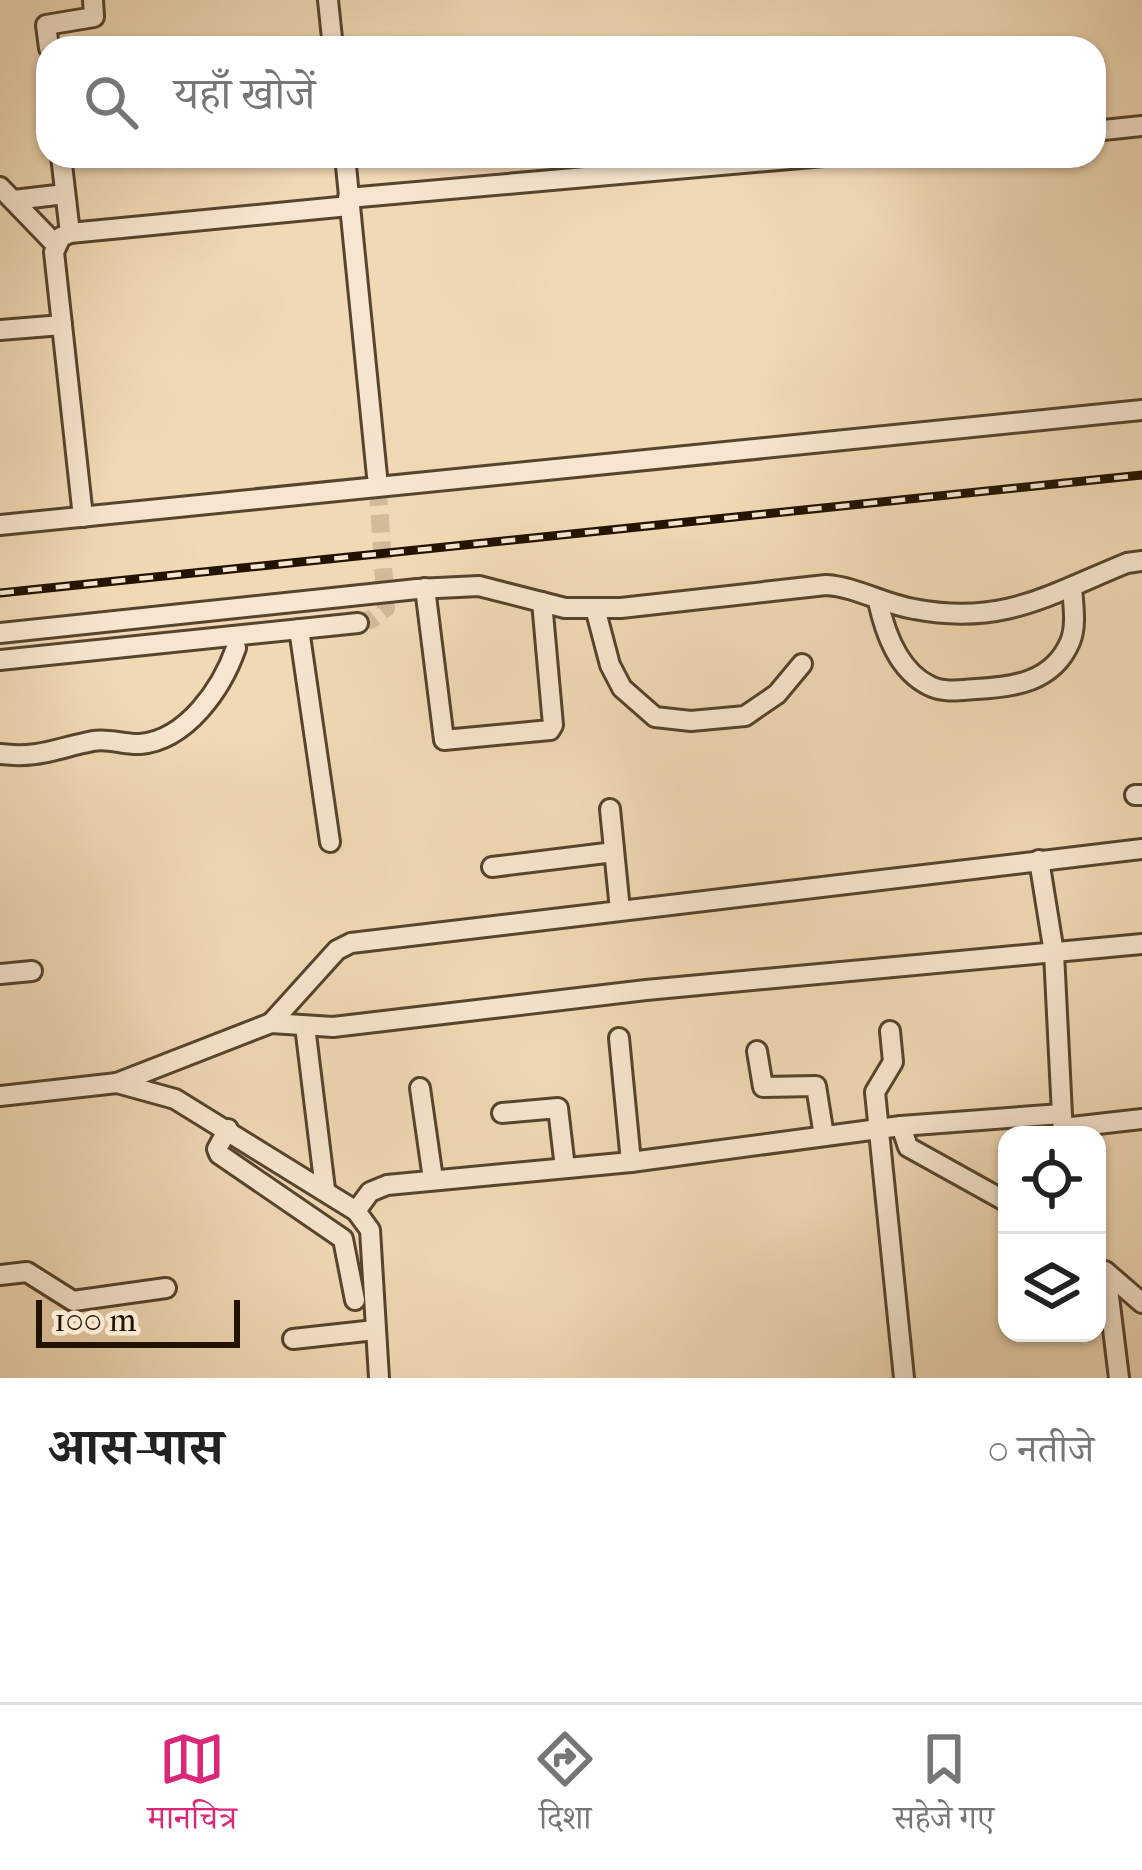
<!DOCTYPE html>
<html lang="hi">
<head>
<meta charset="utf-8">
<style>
  body { margin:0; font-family:"IM FELL French Canon","Noto Serif Devanagari",serif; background:#f2f2f2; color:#222 }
  .controls { position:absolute; right:36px; bottom:36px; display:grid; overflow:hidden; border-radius:24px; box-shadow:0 3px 9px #0004 }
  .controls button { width:108px; height:108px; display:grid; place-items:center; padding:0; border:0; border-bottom:3px solid #e0e0e0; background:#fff; color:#222; font:60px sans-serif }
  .scale { position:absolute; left:36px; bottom:30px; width:204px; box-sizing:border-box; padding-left:12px; border:6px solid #221200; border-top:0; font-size:33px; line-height:42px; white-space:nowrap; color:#221200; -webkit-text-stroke:9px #f6e6cf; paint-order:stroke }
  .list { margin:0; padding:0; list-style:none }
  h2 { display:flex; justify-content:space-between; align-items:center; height:156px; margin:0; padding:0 48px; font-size:51px }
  h2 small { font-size:39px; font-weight:400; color:#767676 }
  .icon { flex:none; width:66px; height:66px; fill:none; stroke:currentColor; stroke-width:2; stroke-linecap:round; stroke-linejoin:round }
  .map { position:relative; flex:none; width:1142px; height:1378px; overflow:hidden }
  .search { position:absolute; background:#fff; box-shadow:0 3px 9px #0004; left:36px; right:36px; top:36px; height:132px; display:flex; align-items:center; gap:30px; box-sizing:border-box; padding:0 42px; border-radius:36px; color:#767676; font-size:45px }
  .sheet { height:324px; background:#fff }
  nav { display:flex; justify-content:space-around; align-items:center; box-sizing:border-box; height:168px; border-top:3px solid #e0e0e0; background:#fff; font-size:33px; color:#767676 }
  nav a { display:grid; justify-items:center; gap:6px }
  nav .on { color:#db2777 }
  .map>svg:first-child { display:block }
</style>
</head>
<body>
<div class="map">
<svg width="1142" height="1378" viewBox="0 0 1142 1378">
  <rect width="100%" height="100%" fill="#f1d9b5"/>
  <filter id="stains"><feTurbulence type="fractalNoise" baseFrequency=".00167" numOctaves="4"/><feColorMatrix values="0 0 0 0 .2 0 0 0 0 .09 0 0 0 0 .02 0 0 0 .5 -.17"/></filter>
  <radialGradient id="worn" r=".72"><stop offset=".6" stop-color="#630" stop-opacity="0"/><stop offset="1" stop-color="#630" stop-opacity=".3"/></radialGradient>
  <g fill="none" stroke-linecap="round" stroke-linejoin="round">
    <polyline stroke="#d2bb9a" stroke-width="18" stroke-dasharray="18 9" stroke-linecap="butt" points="358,623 372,619 386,608 377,476"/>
    <defs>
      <g id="minor">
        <polyline points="328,0 333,48"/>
        <polyline points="49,48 46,25 94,17 93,0"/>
        <polyline points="1094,131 1142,126"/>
        <polyline points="61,156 70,233"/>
        <polyline points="345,156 377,476"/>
        <polyline points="0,187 56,245"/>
        <polyline points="348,198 824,156"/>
        <polyline points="14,200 65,194"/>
        <polyline points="0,330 62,325"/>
        <polyline points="83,517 54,252 61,237 70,233 349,206"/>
        <polyline points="0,525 1142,410"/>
        <polyline points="425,588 444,740 550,730 553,725 542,602"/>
        <path d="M878 601C885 633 898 671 930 686 944 693 961 690 976 689 1014 687 1053 682 1070 642 1077 626 1073 604 1072 587"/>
        <polyline points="595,608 610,665 622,688 655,717 691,721 745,716 777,694 802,664"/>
        <polyline points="299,629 330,842"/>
        <path d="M0 633 417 589 479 586 565 608H621L826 585C857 587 883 604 914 609 1003 626 1048 595 1127 563L1142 561"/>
        <polyline points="0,660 358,623"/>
        <path d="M0 754C38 759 57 748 93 741 109 738 124 745 140 744 187 740 222 688 236 648"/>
        <polyline points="1135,795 1142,795"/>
        <polyline points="610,809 620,910"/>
        <polyline points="1039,860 1054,953 1063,1135"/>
        <polyline points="492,867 614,852"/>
        <polyline points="0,974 32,971"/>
        <polyline points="271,1023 337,950 351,943 1142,849"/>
        <polyline points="305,1026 325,1189"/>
        <polyline points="890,1031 893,1062 875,1092 904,1378"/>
        <polyline points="619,1038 631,1162"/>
        <polyline points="757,1051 763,1087 816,1086 824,1136"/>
        <polyline points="117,1083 271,1023 333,1027 646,990 1142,944"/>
        <polyline points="420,1088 433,1179"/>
        <polyline points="0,1096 117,1083 175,1099 356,1211 370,1230 379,1378"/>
        <polyline points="502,1113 558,1108 565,1168"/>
        <polyline points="901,1126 908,1147 1007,1202"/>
        <polyline points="1063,1128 1142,1119"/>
        <polyline points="228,1129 217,1149 219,1154 343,1239 355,1300"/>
        <polyline points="356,1211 370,1192 387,1185 631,1162 901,1126 1061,1114"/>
        <polyline points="1105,1271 1142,1303"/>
        <polyline points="1106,1272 1119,1378"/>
        <polyline points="0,1275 27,1272 73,1301 166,1288"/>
        <polyline points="293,1339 375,1330"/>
      </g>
    </defs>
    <use href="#minor" stroke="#56442d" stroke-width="24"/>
    <use href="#minor" stroke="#f6e6cf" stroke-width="18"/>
    <defs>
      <polyline id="rail" points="0,593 1142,475"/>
    </defs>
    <use href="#rail" stroke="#221200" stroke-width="9"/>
    <use href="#rail" stroke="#f6e6cf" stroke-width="4.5" stroke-dasharray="14" stroke-linecap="butt"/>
  </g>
  <rect width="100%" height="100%" filter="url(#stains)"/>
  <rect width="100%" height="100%" fill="url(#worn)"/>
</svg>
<div class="controls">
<button><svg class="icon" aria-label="locate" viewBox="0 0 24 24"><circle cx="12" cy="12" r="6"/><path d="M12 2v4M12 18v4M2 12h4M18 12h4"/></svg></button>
<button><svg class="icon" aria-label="layers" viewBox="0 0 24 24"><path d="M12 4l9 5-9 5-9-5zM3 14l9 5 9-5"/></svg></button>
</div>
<div class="scale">100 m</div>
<div class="search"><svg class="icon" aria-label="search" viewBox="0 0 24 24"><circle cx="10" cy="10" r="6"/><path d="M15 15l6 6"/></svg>यहाँ खोजें</div>
</div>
<section class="sheet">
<h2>आस-पास<small>0 नतीजे</small></h2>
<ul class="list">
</ul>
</section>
<nav>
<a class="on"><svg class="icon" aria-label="map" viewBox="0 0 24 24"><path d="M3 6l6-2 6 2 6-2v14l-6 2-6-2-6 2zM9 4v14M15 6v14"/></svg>मानचित्र</a>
<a><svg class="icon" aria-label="directions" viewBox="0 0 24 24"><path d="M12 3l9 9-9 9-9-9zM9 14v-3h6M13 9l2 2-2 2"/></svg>दिशा</a>
<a><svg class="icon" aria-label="saved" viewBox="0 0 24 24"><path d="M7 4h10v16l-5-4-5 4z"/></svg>सहेजे गए</a>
</nav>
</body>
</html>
